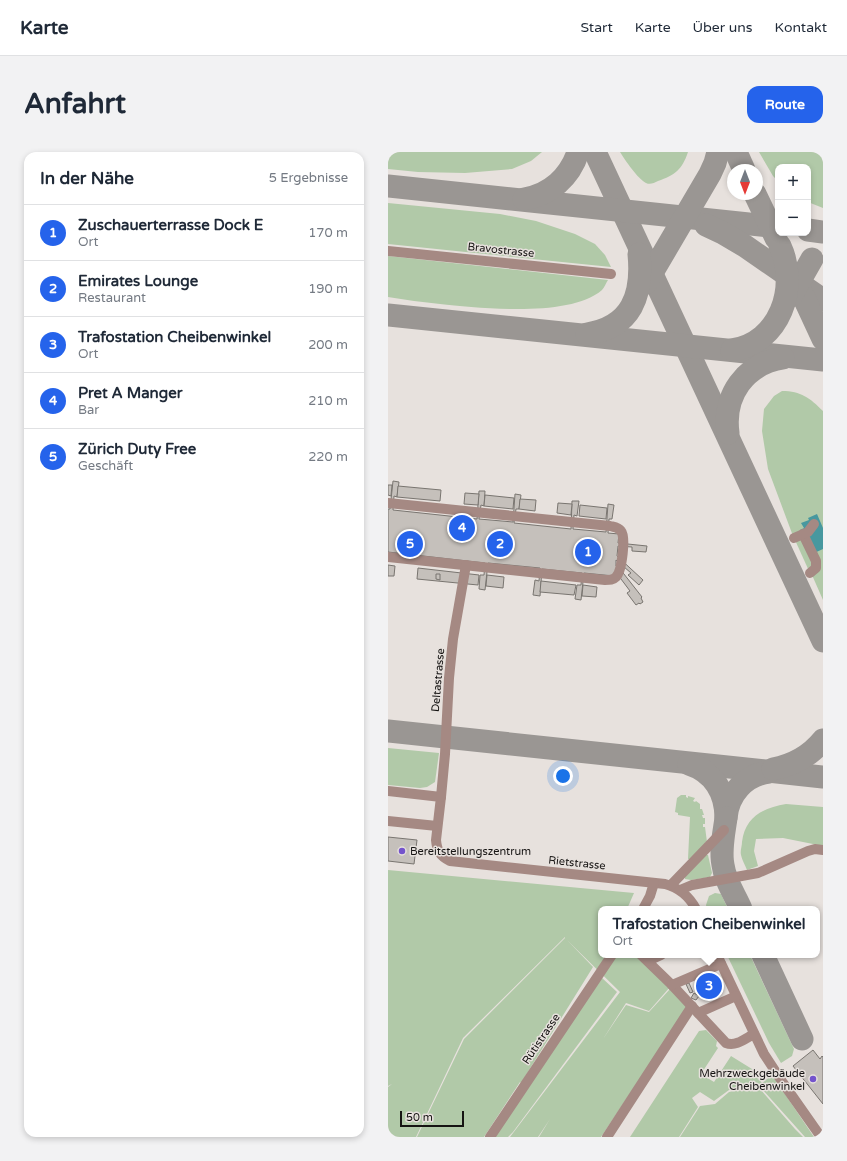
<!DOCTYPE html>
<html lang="de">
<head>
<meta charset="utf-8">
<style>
  body { margin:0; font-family:"Varela Round",sans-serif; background:#f2f2f3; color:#1f2937 }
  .controls { position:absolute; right:12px; top:12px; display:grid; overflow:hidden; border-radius:8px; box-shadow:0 2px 6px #0003 }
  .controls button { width:36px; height:36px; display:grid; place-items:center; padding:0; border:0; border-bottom:1px solid #e0e1e3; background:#fff; color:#1f2937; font:20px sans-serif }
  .compass { position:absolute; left:339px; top:12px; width:36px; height:36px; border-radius:50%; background:#fff; box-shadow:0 2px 6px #0003; rotate:180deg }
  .scale { position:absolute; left:12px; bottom:10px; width:64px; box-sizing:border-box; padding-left:4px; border:2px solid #161413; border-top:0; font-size:11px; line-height:14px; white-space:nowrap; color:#161413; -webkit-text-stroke:3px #e7e1dd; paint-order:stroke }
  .you { position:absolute; left:175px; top:624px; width:14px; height:14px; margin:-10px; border:3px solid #fff; border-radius:50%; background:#1a73e8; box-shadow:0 0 0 6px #1a73e833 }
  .badge { display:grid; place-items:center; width:26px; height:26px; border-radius:50%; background:#2563eb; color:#fff; font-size:13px; font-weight:700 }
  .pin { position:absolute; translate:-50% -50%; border:2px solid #fff; box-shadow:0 1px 4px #0006 }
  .popup { position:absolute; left:210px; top:754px; width:222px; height:52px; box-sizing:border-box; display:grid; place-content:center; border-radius:8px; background:#fff; filter:drop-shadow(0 1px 3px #0005); font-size:13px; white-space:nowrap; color:#747a83 }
  .popup b { font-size:15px; color:#1f2937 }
  .popup::after { content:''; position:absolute; left:50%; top:100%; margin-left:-8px; border:8px solid transparent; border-top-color:#fff }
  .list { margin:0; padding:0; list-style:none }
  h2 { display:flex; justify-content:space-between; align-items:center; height:52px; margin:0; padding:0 16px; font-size:17px }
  h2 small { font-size:13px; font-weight:400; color:#747a83 }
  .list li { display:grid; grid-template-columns:26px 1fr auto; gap:12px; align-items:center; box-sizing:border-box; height:56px; padding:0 16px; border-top:1px solid #e0e1e3 }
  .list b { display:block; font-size:15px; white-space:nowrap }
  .list p { margin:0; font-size:13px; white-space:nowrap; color:#747a83 }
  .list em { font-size:13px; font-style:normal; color:#747a83 }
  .map { position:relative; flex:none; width:435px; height:985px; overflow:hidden; border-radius:12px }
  header { display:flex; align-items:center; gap:24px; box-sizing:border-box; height:56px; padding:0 20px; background:#fff; border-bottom:1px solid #e0e1e3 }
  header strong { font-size:19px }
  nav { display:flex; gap:22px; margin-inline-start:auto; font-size:14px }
  .intro { display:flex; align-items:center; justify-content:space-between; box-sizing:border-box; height:96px; padding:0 24px }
  h1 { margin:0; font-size:28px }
  .button { padding:10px 18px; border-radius:12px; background:#2563eb; color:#fff; font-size:14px; font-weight:700 }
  main { display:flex; gap:24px; padding:0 24px }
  aside { flex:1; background:#fff; border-radius:12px; box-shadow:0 2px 6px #0003 }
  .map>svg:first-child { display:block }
</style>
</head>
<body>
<header>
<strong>Karte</strong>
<nav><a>Start</a><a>Karte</a><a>Über uns</a><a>Kontakt</a></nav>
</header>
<div class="intro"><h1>Anfahrt</h1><a class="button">Route</a></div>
<main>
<aside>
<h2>In der Nähe<small>5 Ergebnisse</small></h2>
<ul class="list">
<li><span class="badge">1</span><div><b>Zuschauerterrasse Dock E</b><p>Ort</p></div><em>170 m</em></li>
<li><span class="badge">2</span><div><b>Emirates Lounge</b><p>Restaurant</p></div><em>190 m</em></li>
<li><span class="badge">3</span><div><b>Trafostation Cheibenwinkel</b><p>Ort</p></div><em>200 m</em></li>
<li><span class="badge">4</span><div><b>Pret A Manger</b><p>Bar</p></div><em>210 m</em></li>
<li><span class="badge">5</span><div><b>Zürich Duty Free</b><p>Geschäft</p></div><em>220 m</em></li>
</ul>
</aside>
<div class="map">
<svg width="435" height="985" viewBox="0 0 435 985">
  <rect width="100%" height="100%" fill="#e7e1dd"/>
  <g fill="#b1c9a8">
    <polygon points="0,0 154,0 143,9 124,17 77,21 30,20 0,17"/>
    <path d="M232 0H300C294 18 287 23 270 29 266 31 262 33 258 31 250 27 237 8 232 0Z"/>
    <polygon points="371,0 435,0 435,56 420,50 420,15 390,15 390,29 385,24"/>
    <polygon points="0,51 112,62 148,69 187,82 207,92 217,103 223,115 0,92"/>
    <path d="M0 104 220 128C218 131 216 136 214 138 182 166 92 156 52 152 35 150 17 148 0 145Z"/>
    <path d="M394 239C413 239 422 246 435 259V448L424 423 429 418 420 373 405 384 380 317 374 279 376 257 386 244Z"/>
    <polygon points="413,387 426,413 421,419 407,388"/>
    <polygon points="0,596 51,601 47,630 39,635 32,636 0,633"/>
    <polygon points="293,643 298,643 298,645 300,646 300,644 307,646 305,649 307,650 308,649 312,652 312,657 314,657 316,663 314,663 315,666 317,666 317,672 315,672 315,675 317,675 319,690 317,690 317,695 303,708 300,707 302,665 290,663 290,661 287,660 289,646"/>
    <path d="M398 652 435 655V694L395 686 368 687 366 699 370 714 359 718C357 713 354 708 353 703 352 699 354 694 354 690 357 665 375 656 398 652Z"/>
    <polygon points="318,703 320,703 324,721 322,725 303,728 297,727 297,725"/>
    <polygon points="0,718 246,741 239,757 213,757 213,803 247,803 282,835 261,859 238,851 215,887 238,853 261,860 282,837 299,853 298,857 213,985 151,985 162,967 150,985 122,985 232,840 179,788 205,815 133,931 132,930 96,985 29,985 76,887 177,786 177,785 75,886 28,985 0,985 0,935 4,932 0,934"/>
    <polygon points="327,741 333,742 340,757 319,757 318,753 321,744"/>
    <polygon points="339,803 362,803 406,897 404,904 393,911 381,891"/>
    <polygon points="212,824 229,840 125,980 120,985 105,985"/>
    <polygon points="318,878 329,889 328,894 330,896 313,922 326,930 343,904 364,917 374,931 384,923 426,985 417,985 373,936 356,935 341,938 326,949 312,940 304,946 310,955 291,985 242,985 311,879"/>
    <polygon points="355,937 373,938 407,977 415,985 292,985 312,954 327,952 341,940"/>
  </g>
  <polygon fill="#47989f" points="429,362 435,376 435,397 424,402 412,378 416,376 413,371 421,368 420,366"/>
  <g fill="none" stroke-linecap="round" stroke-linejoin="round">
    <g stroke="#9a9693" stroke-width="23">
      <polyline points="207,0 435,489"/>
      <polyline points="348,0 356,18"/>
      <polyline points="0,34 390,75"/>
      <polyline points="367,42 388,86"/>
      <path d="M136 47C162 43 182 25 190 0"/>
      <polyline points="318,73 335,81 357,94 435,148"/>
      <polyline points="420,78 435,80"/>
      <polyline points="258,131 322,22 327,11 330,0"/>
      <polyline points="409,131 435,187"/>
      <polyline points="403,144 424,107"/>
      <polyline points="0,163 435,208"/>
      <path d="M199 182C244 175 255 143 251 102"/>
      <path d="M344 198C392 191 411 135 392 94"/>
      <path d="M340 281C335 243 357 212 395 206"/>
      <polyline points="0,579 435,625"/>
      <path d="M301 612C326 620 338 641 338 666 340 642 357 623 381 620"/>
      <path d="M385 617C406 613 422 604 435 588"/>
      <path d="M338 666C336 681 332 698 335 713 337 729 347 743 353 757"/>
      <polyline points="375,803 414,887"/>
    </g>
  </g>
  <g fill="#c5c0bb" stroke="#797570">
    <polygon points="5,329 11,330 9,345 6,344 5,358 89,367 91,339 97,339 96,354 93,353 91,367 125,370 127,342 133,343 131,357 128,357 126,371 183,377 184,349 191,349 189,364 186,363 185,377 218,380 220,352 226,353 224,367 221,367 220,381 231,382 230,391 259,394 258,400 244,399 244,395 230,394 229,404 255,428 251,433 240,423 243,421 228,408 228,414 232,417 254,445 253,446 255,450 252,452 251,451 248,453 239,441 242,439 227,419 226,424 196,421 193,448 187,447 189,433 193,433 194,421 154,417 152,444 145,443 147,428 151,429 152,416 100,411 97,438 91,437 92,423 96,423 97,411 0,400 0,357 2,357"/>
    <polygon points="0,333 4,333 3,344 0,343"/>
    <polygon points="10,334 53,338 52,349 9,345"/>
    <polygon points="77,341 91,342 90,353 76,352"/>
    <polygon points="97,343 126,346 125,357 96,354"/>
    <polygon points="132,347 148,348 147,359 131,357"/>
    <polygon points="170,351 184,352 183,363 169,361"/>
    <polygon points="192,353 219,356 218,367 191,364"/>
    <polygon points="0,413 7,414 6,424 0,424"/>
    <polygon points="30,416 91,423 90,433 29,427"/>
    <polygon points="48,422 52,422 52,428 48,427"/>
    <polygon points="99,423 116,425 115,436 98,434"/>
    <polygon points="153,429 188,433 186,443 152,440"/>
    <polygon points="195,433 209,435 208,445 194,444"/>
    <polygon points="0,685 29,688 26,712 0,709"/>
    <polygon points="322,823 330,840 321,845 313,828"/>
    <polygon points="301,831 305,840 302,841 298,832"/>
    <polygon points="306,841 311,844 308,848 303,846"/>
    <polygon points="425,898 432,907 434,904 435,905 435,952 405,914"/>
  </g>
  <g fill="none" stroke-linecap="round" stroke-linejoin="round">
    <g stroke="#a58983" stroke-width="10">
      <polyline points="0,99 223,122"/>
      <path d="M0 351 222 374C226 375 230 375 233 379 238 385 234 419 228 425 225 428 222 428 217 428L0 405"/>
      <polyline points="415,382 428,409 428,416 422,421"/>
      <polyline points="406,386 420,380 426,372"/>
      <path d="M0 639 53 645 48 688C49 699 52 704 62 709L277 732C292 736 301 744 308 757"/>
      <polyline points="53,645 57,602 61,526 65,487 78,413"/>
      <polyline points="0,669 49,674"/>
      <polyline points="283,733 336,678"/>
      <polyline points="292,738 304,733 370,721 420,699 427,697 435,698"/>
      <polyline points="255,757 262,744 266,731"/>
      <path d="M253 803 284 833 338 891C348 895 358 886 366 882"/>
      <polyline points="329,803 376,902 395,931 433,985"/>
      <polyline points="260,809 273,803"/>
      <polyline points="284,833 333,812"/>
      <polyline points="310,861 348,844"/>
      <polyline points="102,985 224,803"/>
      <polyline points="219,985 304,854"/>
    </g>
  </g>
  <g fill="#7453cc" stroke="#e7e1dd" stroke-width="1.5">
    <circle cx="14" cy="699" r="4"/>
    <circle cx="425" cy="927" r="4"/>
  </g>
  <g text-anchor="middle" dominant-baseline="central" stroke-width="3" stroke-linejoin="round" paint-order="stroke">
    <g font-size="11" fill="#161413" stroke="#e7e1dd">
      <text transform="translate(113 98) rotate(6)">Bravostrasse</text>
      <text transform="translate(50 528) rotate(-85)">Deltastrasse</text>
      <text transform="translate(189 711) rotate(6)">Rietstrasse</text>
      <text transform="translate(153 887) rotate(-56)">Rütistrasse</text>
    </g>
    <g font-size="11" fill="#161413" stroke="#e7e1dd" text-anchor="start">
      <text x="22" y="699">Bereitstellungszentrum</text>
      <text x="417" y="921" text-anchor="end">Mehrzweckgebäude<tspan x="417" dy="13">Cheibenwinkel</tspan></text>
    </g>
  </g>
</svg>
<div class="controls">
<button>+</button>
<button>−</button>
</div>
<svg class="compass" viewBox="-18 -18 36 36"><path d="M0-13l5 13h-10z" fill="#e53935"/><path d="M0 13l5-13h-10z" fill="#747a83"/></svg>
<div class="scale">50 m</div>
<div class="you"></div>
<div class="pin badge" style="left:200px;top:400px">1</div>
<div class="pin badge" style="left:112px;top:392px">2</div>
<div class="pin badge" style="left:321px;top:834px">3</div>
<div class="popup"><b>Trafostation Cheibenwinkel</b>Ort</div>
<div class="pin badge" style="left:74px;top:376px">4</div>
<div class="pin badge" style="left:22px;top:392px">5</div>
</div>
</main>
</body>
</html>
